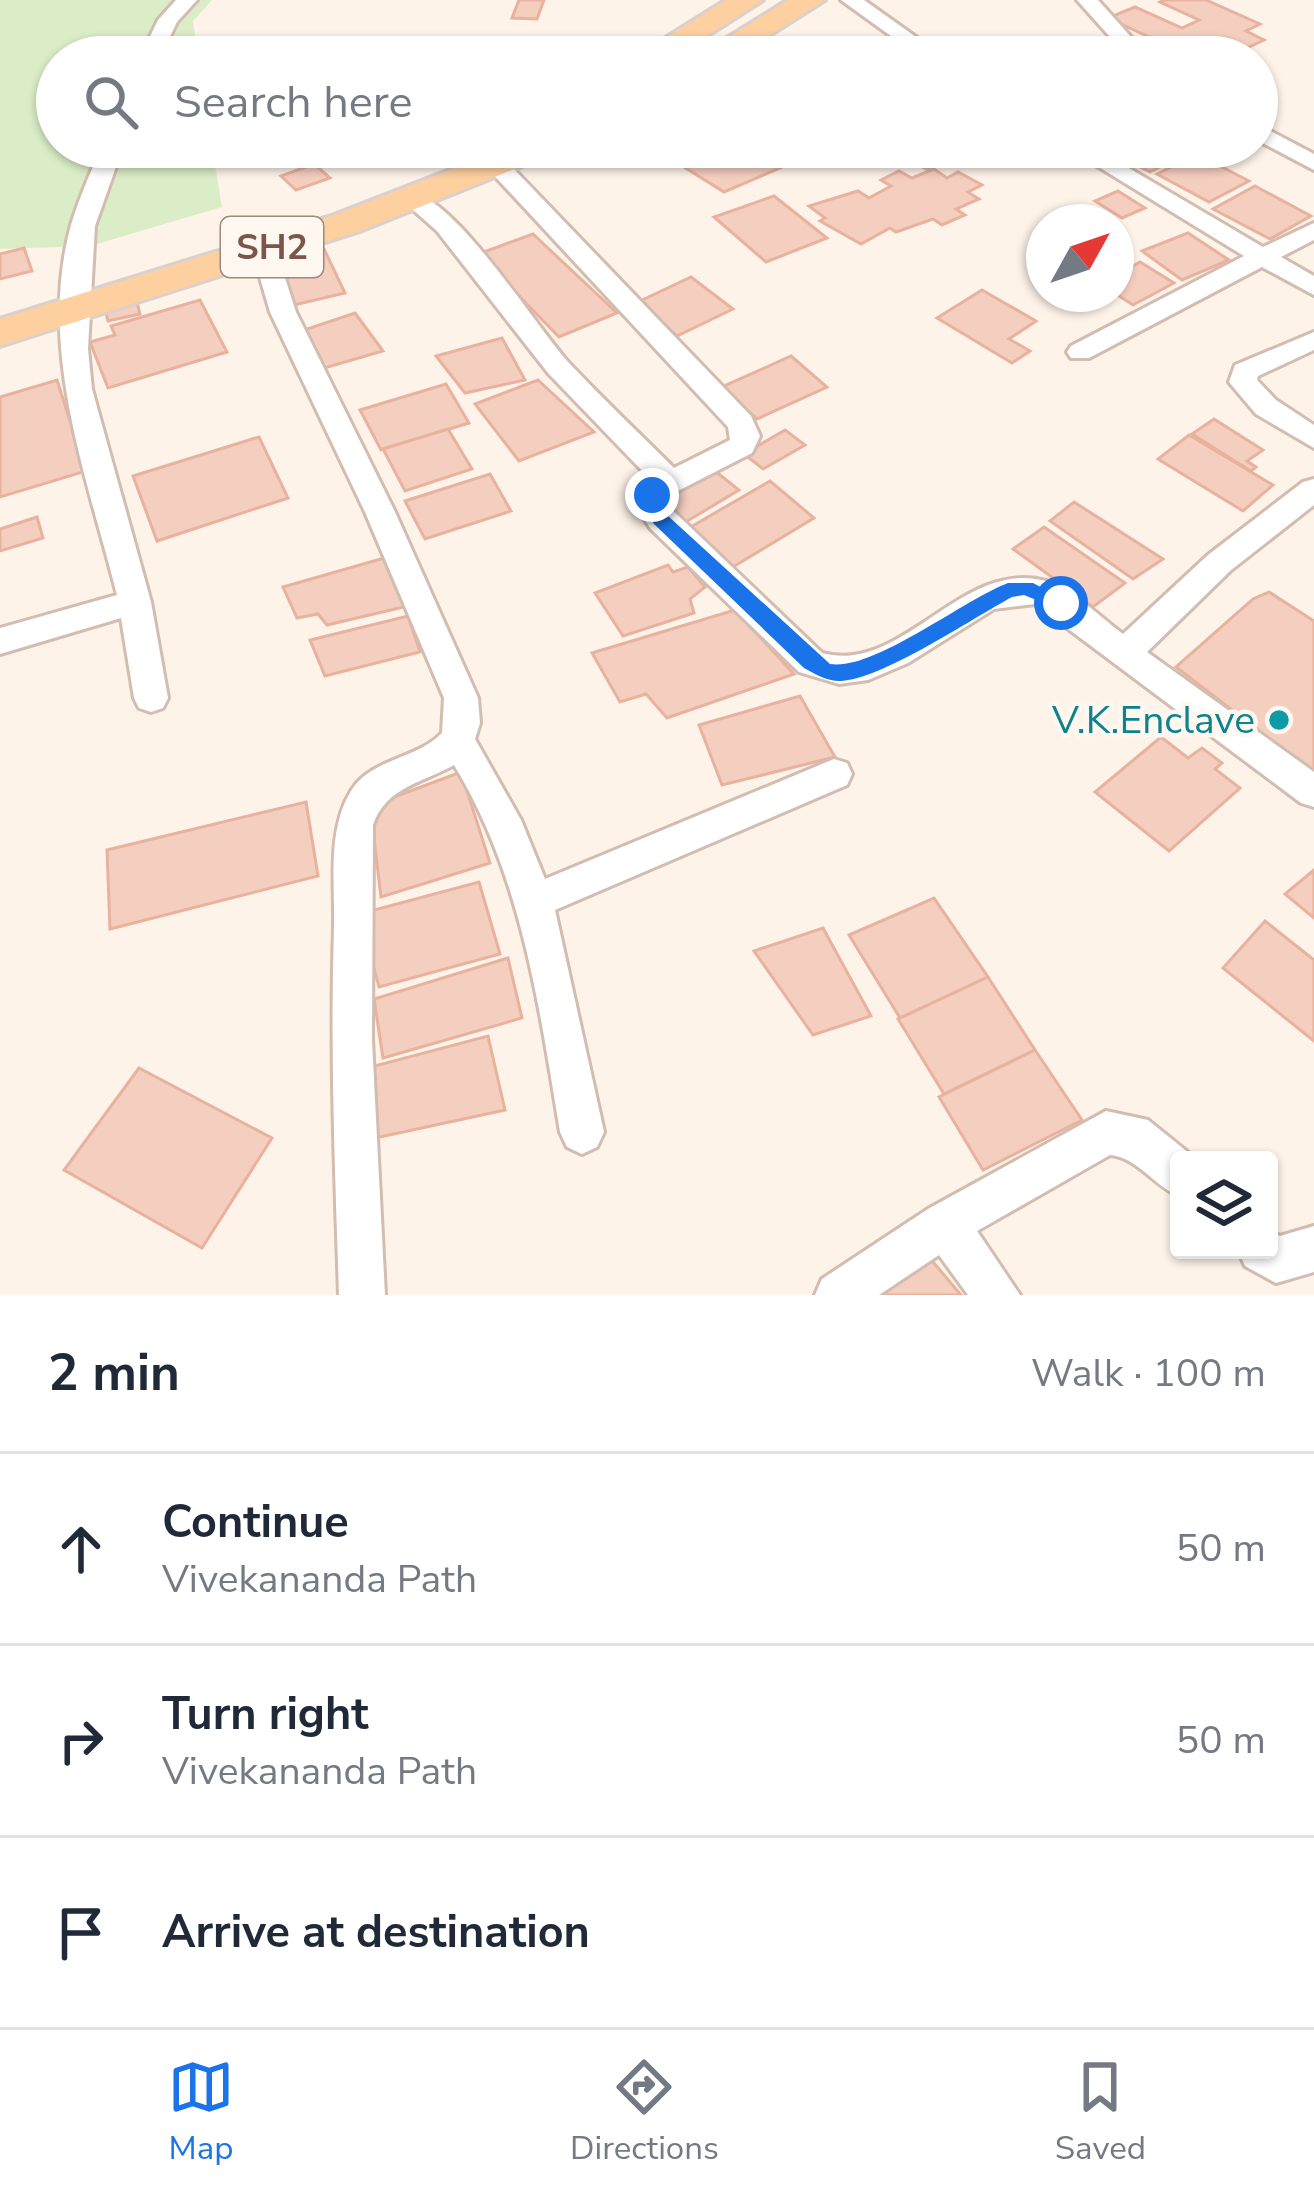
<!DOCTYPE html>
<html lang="en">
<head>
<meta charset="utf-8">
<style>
  body { margin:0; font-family:"Nunito Sans",sans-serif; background:#f6f6f7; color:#1f2937 }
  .controls { position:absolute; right:36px; bottom:36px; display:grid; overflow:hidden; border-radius:12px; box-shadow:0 3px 9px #0004 }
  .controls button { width:108px; height:108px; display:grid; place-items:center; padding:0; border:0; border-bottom:3px solid #e0e1e3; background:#fff; color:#1f2937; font:60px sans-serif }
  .compass { position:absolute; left:1026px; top:204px; width:108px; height:108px; border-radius:50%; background:#fff; box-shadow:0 3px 9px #0004; rotate:50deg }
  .stop { position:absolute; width:36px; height:36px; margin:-27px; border:9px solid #1a73e8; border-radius:50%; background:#fff }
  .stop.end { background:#1a73e8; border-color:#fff; box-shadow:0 3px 12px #0008 }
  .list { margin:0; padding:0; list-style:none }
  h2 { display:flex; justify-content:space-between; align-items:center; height:156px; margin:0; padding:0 48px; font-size:51px }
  h2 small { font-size:39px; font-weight:400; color:#747a83 }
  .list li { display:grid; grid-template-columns:78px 1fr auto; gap:36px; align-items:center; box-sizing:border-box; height:192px; padding:0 48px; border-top:3px solid #e0e1e3 }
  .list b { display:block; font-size:45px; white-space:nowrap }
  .list p { margin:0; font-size:39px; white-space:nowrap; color:#747a83 }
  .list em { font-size:39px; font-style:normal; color:#747a83 }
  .icon { flex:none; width:66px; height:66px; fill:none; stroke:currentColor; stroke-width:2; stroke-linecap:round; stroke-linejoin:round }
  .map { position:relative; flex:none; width:1314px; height:1295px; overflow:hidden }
  .search { position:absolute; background:#fff; box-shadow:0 3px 9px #0004; left:36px; right:36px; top:36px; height:132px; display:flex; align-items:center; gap:30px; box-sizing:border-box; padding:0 42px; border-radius:66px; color:#747a83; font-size:45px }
  .sheet { height:732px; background:#fff }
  nav { display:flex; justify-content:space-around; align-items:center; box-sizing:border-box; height:168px; border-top:3px solid #e0e1e3; background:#fff; font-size:33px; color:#747a83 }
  nav a { display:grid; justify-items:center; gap:6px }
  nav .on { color:#1a73e8 }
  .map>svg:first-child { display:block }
</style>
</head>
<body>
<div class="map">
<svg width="1314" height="1295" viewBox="0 0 1314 1295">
  <rect width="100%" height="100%" fill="#fdf3e9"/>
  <polygon fill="#daedc6" points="0,0 212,0 193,21 198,57 57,57 57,147 212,147 222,207 90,246 0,249"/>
  <g fill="#f4cebf" stroke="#e8b29f" stroke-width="3">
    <polygon points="519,0 544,0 537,19 512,18"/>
    <polygon points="1165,0 1206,0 1260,24 1246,31 1264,40 1228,57 1163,57 1145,49 1160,42 1108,18 1135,7 1182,28 1199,20 1160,2"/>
    <polygon points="874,44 902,57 846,57"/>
    <polygon points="652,147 829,147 724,192"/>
    <polygon points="1103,147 1187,147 1193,150 1150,172"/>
    <polygon points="1197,154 1249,181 1209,202 1157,174"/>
    <polygon points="314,164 330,178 296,190 281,176"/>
    <polygon points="934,169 947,178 958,172 982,185 968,192 979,199 956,209 965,215 942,225 933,219 896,232 890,228 861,244 820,221 825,218 809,206 858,191 869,198 891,186 881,180 899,171 912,178"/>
    <polygon points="1255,186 1311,216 1270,239 1213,209"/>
    <polygon points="1118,191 1145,208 1122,218 1095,201"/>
    <polygon points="774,196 827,238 766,262 714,217"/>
    <polygon points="1188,233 1229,260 1182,280 1142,251"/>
    <polygon points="533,234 617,313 559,337 478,254"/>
    <polygon points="24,248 32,271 0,279 0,254"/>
    <polygon points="324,249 345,293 294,305 277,260"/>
    <polygon points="1140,262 1174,283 1133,305 1116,294 1116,270 1121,273"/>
    <polygon points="691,277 733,309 677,336 636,303"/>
    <polygon points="982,290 1036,321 1009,339 1030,351 1012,363 937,318"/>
    <polygon points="200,300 227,352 108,388 90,342 115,335 111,326"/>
    <polygon points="137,302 140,314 108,321 105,309"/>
    <polygon points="355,313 383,351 321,369 301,331"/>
    <polygon points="502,338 525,380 465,393 436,356"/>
    <polygon points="791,356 827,387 757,419 722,387"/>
    <polygon points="57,380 86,471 0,497 0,397"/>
    <polygon points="538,380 594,432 519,461 475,404"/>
    <polygon points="446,384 469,423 381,450 360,410"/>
    <polygon points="1214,419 1263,450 1247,461 1256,467 1251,471 1192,434"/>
    <polygon points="448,429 472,469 405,491 383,449"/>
    <polygon points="785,430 805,445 763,469 744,454"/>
    <polygon points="1189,435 1273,485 1243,511 1158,459"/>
    <polygon points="259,437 288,498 157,541 133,476"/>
    <polygon points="710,467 739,490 684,523 656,498"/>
    <polygon points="490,474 511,511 425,539 405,501"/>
    <polygon points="770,481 814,518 733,567 689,528"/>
    <polygon points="1074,502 1163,559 1133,579 1050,521"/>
    <polygon points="37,517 43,538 0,551 0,529"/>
    <polygon points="1044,527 1125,583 1093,607 1013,549"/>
    <polygon points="384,558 408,606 327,625 318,614 297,618 283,587"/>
    <polygon points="668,565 673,572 688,567 705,587 690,599 694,613 623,636 595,593"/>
    <polygon points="1269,592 1314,621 1314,773 1176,667 1253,599"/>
    <polygon points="735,610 794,674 667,718 646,694 620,702 592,653"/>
    <polygon points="408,616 420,652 325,676 310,640"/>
    <polygon points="800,696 835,757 722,785 699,725"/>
    <polygon points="1161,737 1188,758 1202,748 1222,763 1215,769 1240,788 1169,851 1095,792"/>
    <polygon points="461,772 490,863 381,897 370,806"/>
    <polygon points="306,802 318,876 110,929 107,850"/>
    <polygon points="1314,870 1314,918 1285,894"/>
    <polygon points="479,882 500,954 379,987 359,914"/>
    <polygon points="934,898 988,977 900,1018 849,935"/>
    <polygon points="1265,921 1314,960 1314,1041 1223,968"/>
    <polygon points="823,928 871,1016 813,1035 754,951"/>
    <polygon points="508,958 522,1018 383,1058 374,999"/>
    <polygon points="988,977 1035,1050 944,1094 898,1019"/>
    <polygon points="488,1036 505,1110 371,1139 363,1069"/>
    <polygon points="1035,1050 1082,1120 983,1170 939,1097"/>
    <polygon points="139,1068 272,1138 202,1248 64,1170"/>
    <polygon points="928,1256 961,1295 870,1295"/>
  </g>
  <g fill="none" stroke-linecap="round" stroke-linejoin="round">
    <defs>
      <polygon id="service" points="930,147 942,147 934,157 934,165 928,168 922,165 922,156"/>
      <g id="minor">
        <polygon points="176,0 197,0 177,22 160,57 140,57 158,20"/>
        <polygon points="841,0 864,0 944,57 920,57"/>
        <polygon points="1077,0 1098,0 1149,57 1128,57"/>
        <polygon points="1257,124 1314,154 1314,170 1257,140"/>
        <path d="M101 147H123L95 226 88 349 92 389 151 602 168 698 163 708 151 712 139 708 134 698 121 618 0 654V628L117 595C87 476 37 348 71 225 79 198 91 172 101 147Z"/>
        <polygon points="1066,147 1093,147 1263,247 1314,223 1314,240 1281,257 1314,276 1314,295 1262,267 1089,358 1071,358 1067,352 1071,346 1244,256"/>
        <path d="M498 159 506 161 751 416 760 436 752 453 672 494 665 503 822 653C903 675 961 558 1046 581 1073 589 1101 618 1123 634L1208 555 1303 482 1314 479V505L1230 571 1147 652 1314 772V807L1301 803 1035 604 994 609 908 663 868 680 839 684 799 672 650 528 634 502 651 480 548 373 437 231 402 200 414 193C461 206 533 323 569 363 603 399 639 433 674 468L730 440 728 427 490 171 487 166Z"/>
        <path d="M264 243 276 250 296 312 395 512 478 698 480 723 475 739 521 820 545 879 834 759 847 763 852 774 847 785 555 910 604 1132 597 1147 582 1154 567 1147 560 1132C539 1006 522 876 454 765 422 783 386 787 373 825L372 1040 385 1295H339C335 1172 330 1050 334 927 335 883 327 830 351 791 371 758 416 760 442 733L444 698 365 512 270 312 252 250Z"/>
        <polygon points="1314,332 1314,350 1258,376 1257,380 1276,400 1314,425 1314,448 1256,414 1229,382 1235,365"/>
        <path d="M1106 1111 1148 1120 1195 1158 1179 1160V1196C1154 1186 1137 1157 1110 1155L977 1231 1020 1295H968L939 1255 879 1295H815L822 1279 928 1209Z"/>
        <polygon points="1314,1226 1314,1272 1276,1283 1245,1266 1238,1250 1269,1250 1269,1231 1280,1236"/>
      </g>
      <g id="primary">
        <polygon points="726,0 763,0 674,57 635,57"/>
        <polygon points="788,0 825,0 735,57 710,57 706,51"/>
        <polygon points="509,147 557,147 552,154 360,231 0,346 0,319 334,215"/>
      </g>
    </defs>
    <use href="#service" stroke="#d3bcb0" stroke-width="6"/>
    <use href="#minor" stroke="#d3bcb0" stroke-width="6"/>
    <use href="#primary" stroke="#dad0cd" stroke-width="6"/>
    <use href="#service" fill="#fff" fill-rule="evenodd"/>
    <use href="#minor" fill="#fff" fill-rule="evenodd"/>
    <use href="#primary" fill="#fed0a0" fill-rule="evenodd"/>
  </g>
  <path fill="#1a73e8" d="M652 489 660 495 658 501 667 515 830 664C874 671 963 600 1008 583H1033L1071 603 1061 610 1024 595 1012 597C973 618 881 680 840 681 826 681 815 674 804 668L654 524 640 502Z"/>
  <circle fill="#0f9aa8" stroke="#fff8f1" stroke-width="4.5" cx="1279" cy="720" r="12"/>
  <g text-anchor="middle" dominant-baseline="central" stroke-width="9" stroke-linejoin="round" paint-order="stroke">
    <rect fill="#fff8f1" stroke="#a2877d" stroke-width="3" x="221" y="217" width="102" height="60" rx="9"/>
    <g font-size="36" font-weight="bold" fill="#7a564b">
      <text x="272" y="247">SH2</text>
    </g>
    <g font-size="39" fill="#0d838f" stroke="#fff8f1" text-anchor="end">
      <text x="1255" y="720">V.K.Enclave</text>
    </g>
  </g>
</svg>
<div class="controls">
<button><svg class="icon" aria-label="layers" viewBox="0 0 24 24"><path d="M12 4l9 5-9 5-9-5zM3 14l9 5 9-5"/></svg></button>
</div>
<svg class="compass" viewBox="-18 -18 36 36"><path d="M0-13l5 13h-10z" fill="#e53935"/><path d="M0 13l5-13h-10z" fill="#747a83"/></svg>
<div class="stop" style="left:1061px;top:603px"></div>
<div class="stop end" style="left:652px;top:495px"></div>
<div class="search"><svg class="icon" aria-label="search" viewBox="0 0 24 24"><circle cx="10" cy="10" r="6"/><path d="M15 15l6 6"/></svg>Search here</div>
</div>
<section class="sheet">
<h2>2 min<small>Walk · 100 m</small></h2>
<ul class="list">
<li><svg class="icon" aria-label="ahead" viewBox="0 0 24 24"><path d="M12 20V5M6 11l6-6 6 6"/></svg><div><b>Continue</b><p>Vivekananda Path</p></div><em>50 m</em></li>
<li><svg class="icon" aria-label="right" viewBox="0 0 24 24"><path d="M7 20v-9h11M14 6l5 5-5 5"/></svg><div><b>Turn right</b><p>Vivekananda Path</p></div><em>50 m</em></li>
<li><svg class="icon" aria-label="arrive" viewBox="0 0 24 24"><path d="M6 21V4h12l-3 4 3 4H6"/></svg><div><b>Arrive at destination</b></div></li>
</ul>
</section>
<nav>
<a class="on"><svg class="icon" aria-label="map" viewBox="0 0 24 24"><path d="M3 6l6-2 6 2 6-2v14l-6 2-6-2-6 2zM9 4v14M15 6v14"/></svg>Map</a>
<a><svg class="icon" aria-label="directions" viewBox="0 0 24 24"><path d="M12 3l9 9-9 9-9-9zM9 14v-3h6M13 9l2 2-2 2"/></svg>Directions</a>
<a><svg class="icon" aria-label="saved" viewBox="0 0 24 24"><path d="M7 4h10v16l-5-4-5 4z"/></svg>Saved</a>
</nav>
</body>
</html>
